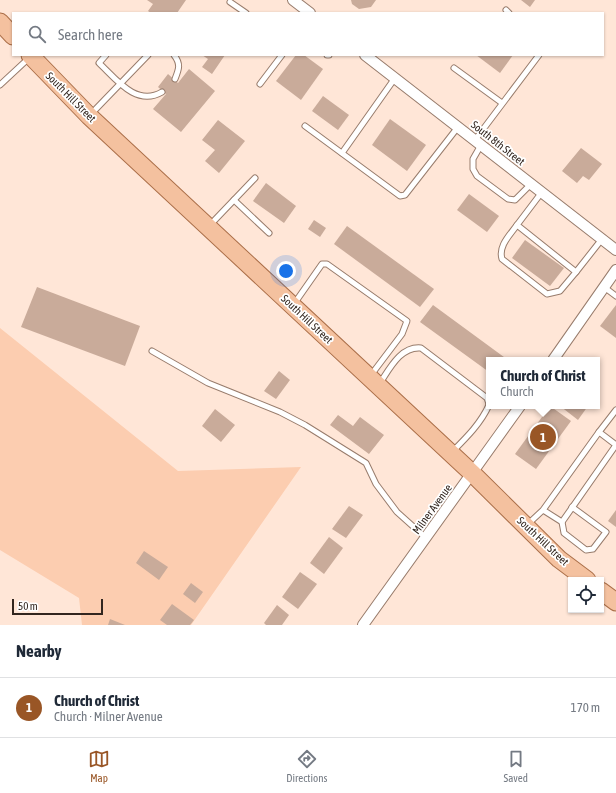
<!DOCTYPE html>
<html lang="en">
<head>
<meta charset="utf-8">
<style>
  body { margin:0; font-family:"Asap Condensed",sans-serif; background:#f2f2f3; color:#1f2937 }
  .controls { position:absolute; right:12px; bottom:12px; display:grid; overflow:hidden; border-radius:0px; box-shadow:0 1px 3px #0004 }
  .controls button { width:36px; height:36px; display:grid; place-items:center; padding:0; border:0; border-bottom:1px solid #e0e1e3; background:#fff; color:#1f2937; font:20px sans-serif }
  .scale { position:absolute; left:12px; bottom:10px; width:91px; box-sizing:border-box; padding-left:4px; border:2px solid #32261f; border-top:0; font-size:11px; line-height:14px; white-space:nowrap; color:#32261f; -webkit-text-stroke:3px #fff; paint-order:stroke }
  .you { position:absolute; left:286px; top:271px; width:14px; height:14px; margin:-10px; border:3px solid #fff; border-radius:50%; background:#1a73e8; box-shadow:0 0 0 6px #1a73e833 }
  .badge { display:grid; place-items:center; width:26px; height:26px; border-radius:50%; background:#995626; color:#fff; font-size:13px; font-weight:700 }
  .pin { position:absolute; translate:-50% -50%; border:2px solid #fff; box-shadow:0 1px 4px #0006 }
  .popup { position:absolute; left:486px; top:357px; width:114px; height:52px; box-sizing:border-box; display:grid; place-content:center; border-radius:0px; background:#fff; filter:drop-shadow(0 1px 3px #0005); font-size:13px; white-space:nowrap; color:#747a83 }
  .popup b { font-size:15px; color:#1f2937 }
  .popup::after { content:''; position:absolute; left:50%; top:100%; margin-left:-8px; border:8px solid transparent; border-top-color:#fff }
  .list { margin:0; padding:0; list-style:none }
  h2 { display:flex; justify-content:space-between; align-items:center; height:52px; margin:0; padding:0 16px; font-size:17px }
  h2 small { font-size:13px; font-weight:400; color:#747a83 }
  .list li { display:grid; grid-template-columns:26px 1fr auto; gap:12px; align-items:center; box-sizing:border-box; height:60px; padding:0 16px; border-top:1px solid #e0e1e3 }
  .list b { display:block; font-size:15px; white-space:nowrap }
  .list p { margin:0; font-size:13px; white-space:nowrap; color:#747a83 }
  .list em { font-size:13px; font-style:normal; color:#747a83 }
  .icon { flex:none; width:22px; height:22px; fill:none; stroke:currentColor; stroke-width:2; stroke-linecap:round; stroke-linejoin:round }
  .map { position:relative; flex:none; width:616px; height:625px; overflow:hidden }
  .search { position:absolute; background:#fff; box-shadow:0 1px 3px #0004; left:12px; right:12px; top:12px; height:44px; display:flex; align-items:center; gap:10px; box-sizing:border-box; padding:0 14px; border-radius:0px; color:#747a83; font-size:15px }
  .sheet { height:112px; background:#fff }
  nav { display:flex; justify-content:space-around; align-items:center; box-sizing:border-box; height:56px; border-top:1px solid #e0e1e3; background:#fff; font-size:11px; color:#747a83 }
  nav a { display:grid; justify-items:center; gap:2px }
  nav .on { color:#995626 }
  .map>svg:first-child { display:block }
</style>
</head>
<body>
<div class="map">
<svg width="616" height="625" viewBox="0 0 616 625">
  <rect width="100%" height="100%" fill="#ffe6d7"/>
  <polygon fill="#fccdb0" points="0,328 178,471 301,467 191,625 82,625 79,598 0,550"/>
  <g fill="#c9ab9a">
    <polygon points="147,0 186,0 177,13 151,13 148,11 153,4"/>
    <polygon points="351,0 376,0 371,7 359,9 352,4"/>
    <polygon points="521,0 535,0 530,7"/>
    <polygon points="202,55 225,55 212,74 202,67 208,59"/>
    <polygon points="296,55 304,55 323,69 301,100 276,81"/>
    <polygon points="476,55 513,55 500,73"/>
    <polygon points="189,69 215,91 181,132 153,109 166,94 158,87 168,74 178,83"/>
    <polygon points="323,96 349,115 338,130 312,111"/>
    <polygon points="390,119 426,145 407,171 372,145"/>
    <polygon points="218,120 245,141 219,173 205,161 215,150 202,140"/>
    <polygon points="581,148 602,164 589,180 583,176 577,183 562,171"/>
    <polygon points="266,183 296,206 284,223 253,201"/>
    <polygon points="469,194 499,216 487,232 457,210"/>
    <polygon points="314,220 326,228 320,237 308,229"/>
    <polygon points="347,226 434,289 420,307 334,244"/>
    <polygon points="525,240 564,268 550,286 512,258"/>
    <polygon points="37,287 140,326 125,366 21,327"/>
    <polygon points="433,305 508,360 489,360 489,372 420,322"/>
    <polygon points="616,305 616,338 600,326"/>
    <polygon points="279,371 290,380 276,399 264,391"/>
    <polygon points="550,406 571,421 536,469 515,454"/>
    <polygon points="560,406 588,406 578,420"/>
    <polygon points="215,409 235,425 221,442 202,426"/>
    <polygon points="338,415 353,426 360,417 384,435 369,454 330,425"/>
    <polygon points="349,506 363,515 346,538 332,529"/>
    <polygon points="616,510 616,527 608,521"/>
    <polygon points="329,537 343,548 324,574 310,563"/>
    <polygon points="144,551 168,567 159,580 136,563"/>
    <polygon points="300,572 317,584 298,609 282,597"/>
    <polygon points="191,583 203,592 195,603 183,594"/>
    <polygon points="172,604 194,620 190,625 167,625 160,620"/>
    <polygon points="277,605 289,615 282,625 266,625 264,623"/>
    <polygon points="110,619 125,625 108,625"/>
  </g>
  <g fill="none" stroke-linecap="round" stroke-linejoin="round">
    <defs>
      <g id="service">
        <polyline points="230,2 246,13"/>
        <polyline points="506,10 509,13"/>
        <path d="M106 55 99 63C116 79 136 107 162 92"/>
        <path d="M174 55C181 64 179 69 175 79"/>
        <polyline points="327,55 329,55"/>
        <polyline points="454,68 502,103"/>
        <polyline points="260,84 282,55"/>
        <polyline points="0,85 29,58"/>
        <polyline points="91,114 148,55"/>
        <polyline points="305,126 400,196 405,195 458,127"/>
        <polyline points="475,140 539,55"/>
        <polyline points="481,145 473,159 473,169 477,176 508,199 515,200 531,184"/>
        <polyline points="342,153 395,78"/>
        <polyline points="542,192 517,225 576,272 602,239"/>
        <polyline points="234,200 269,233"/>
        <polyline points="210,225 255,178"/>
        <path d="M517 225C510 235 498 246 502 259L547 294 560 291 576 272"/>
        <polyline points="604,287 616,296"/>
        <polyline points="294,304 322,264 327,264 407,321 402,334 371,375"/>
        <polyline points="152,351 208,383 280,412 305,425 366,463 376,484 397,512 426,538"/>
        <path d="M380 383C390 368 401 346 421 348L487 398 489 404"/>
        <polyline points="599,432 616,410"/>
        <path d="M453 451C467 437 481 423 489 405"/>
        <polyline points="562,522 564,533 586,550 593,549 606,532 572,507"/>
        <polyline points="528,524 543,510 562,522 616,445 599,432 543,510"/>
      </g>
      <g id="minor">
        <polyline points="293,0 310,13"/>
        <polyline points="365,55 616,250"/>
        <polyline points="553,360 616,270"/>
        <polyline points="363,625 520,406"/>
      </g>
      <g id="primary">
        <polyline points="0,22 13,36"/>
        <polyline points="30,55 89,116 473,474 559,559 587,580"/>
        <polyline points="601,591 616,602"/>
      </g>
    </defs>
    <use href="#service" stroke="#987c6c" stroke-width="7"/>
    <use href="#minor" stroke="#987c6c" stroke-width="12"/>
    <use href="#primary" stroke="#ab6f49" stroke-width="19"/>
    <use href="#service" stroke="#fff" stroke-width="5"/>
    <use href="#minor" stroke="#fff" stroke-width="10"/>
    <use href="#primary" stroke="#f4c19f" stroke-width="17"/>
  </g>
  <g text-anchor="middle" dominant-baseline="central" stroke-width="3.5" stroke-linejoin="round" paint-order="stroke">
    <g font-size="11" fill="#32261f" stroke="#fff">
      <text transform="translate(71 97) rotate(45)">South Hill Street</text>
      <text transform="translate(498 143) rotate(38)">South 8th Street</text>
      <text transform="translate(307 319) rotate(43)">South Hill Street</text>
      <text transform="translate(432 509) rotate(-54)">Milner Avenue</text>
      <text transform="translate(543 541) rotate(43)">South Hill Street</text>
    </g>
  </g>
</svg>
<div class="controls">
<button><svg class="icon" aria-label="locate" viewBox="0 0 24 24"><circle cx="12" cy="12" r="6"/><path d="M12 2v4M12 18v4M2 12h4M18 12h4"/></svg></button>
</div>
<div class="scale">50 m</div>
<div class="you"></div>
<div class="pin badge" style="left:543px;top:437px">1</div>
<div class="popup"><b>Church of Christ</b>Church</div>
<div class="search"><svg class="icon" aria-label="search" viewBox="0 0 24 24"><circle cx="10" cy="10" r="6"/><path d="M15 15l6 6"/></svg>Search here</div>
</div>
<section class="sheet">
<h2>Nearby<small></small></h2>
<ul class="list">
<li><span class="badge">1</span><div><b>Church of Christ</b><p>Church · Milner Avenue</p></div><em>170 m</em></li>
</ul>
</section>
<nav>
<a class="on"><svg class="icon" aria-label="map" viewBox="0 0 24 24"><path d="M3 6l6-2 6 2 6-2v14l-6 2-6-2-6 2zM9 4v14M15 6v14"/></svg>Map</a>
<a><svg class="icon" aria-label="directions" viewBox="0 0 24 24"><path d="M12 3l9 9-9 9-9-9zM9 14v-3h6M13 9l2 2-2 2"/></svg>Directions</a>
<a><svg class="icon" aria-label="saved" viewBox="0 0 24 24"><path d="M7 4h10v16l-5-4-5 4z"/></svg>Saved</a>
</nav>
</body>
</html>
